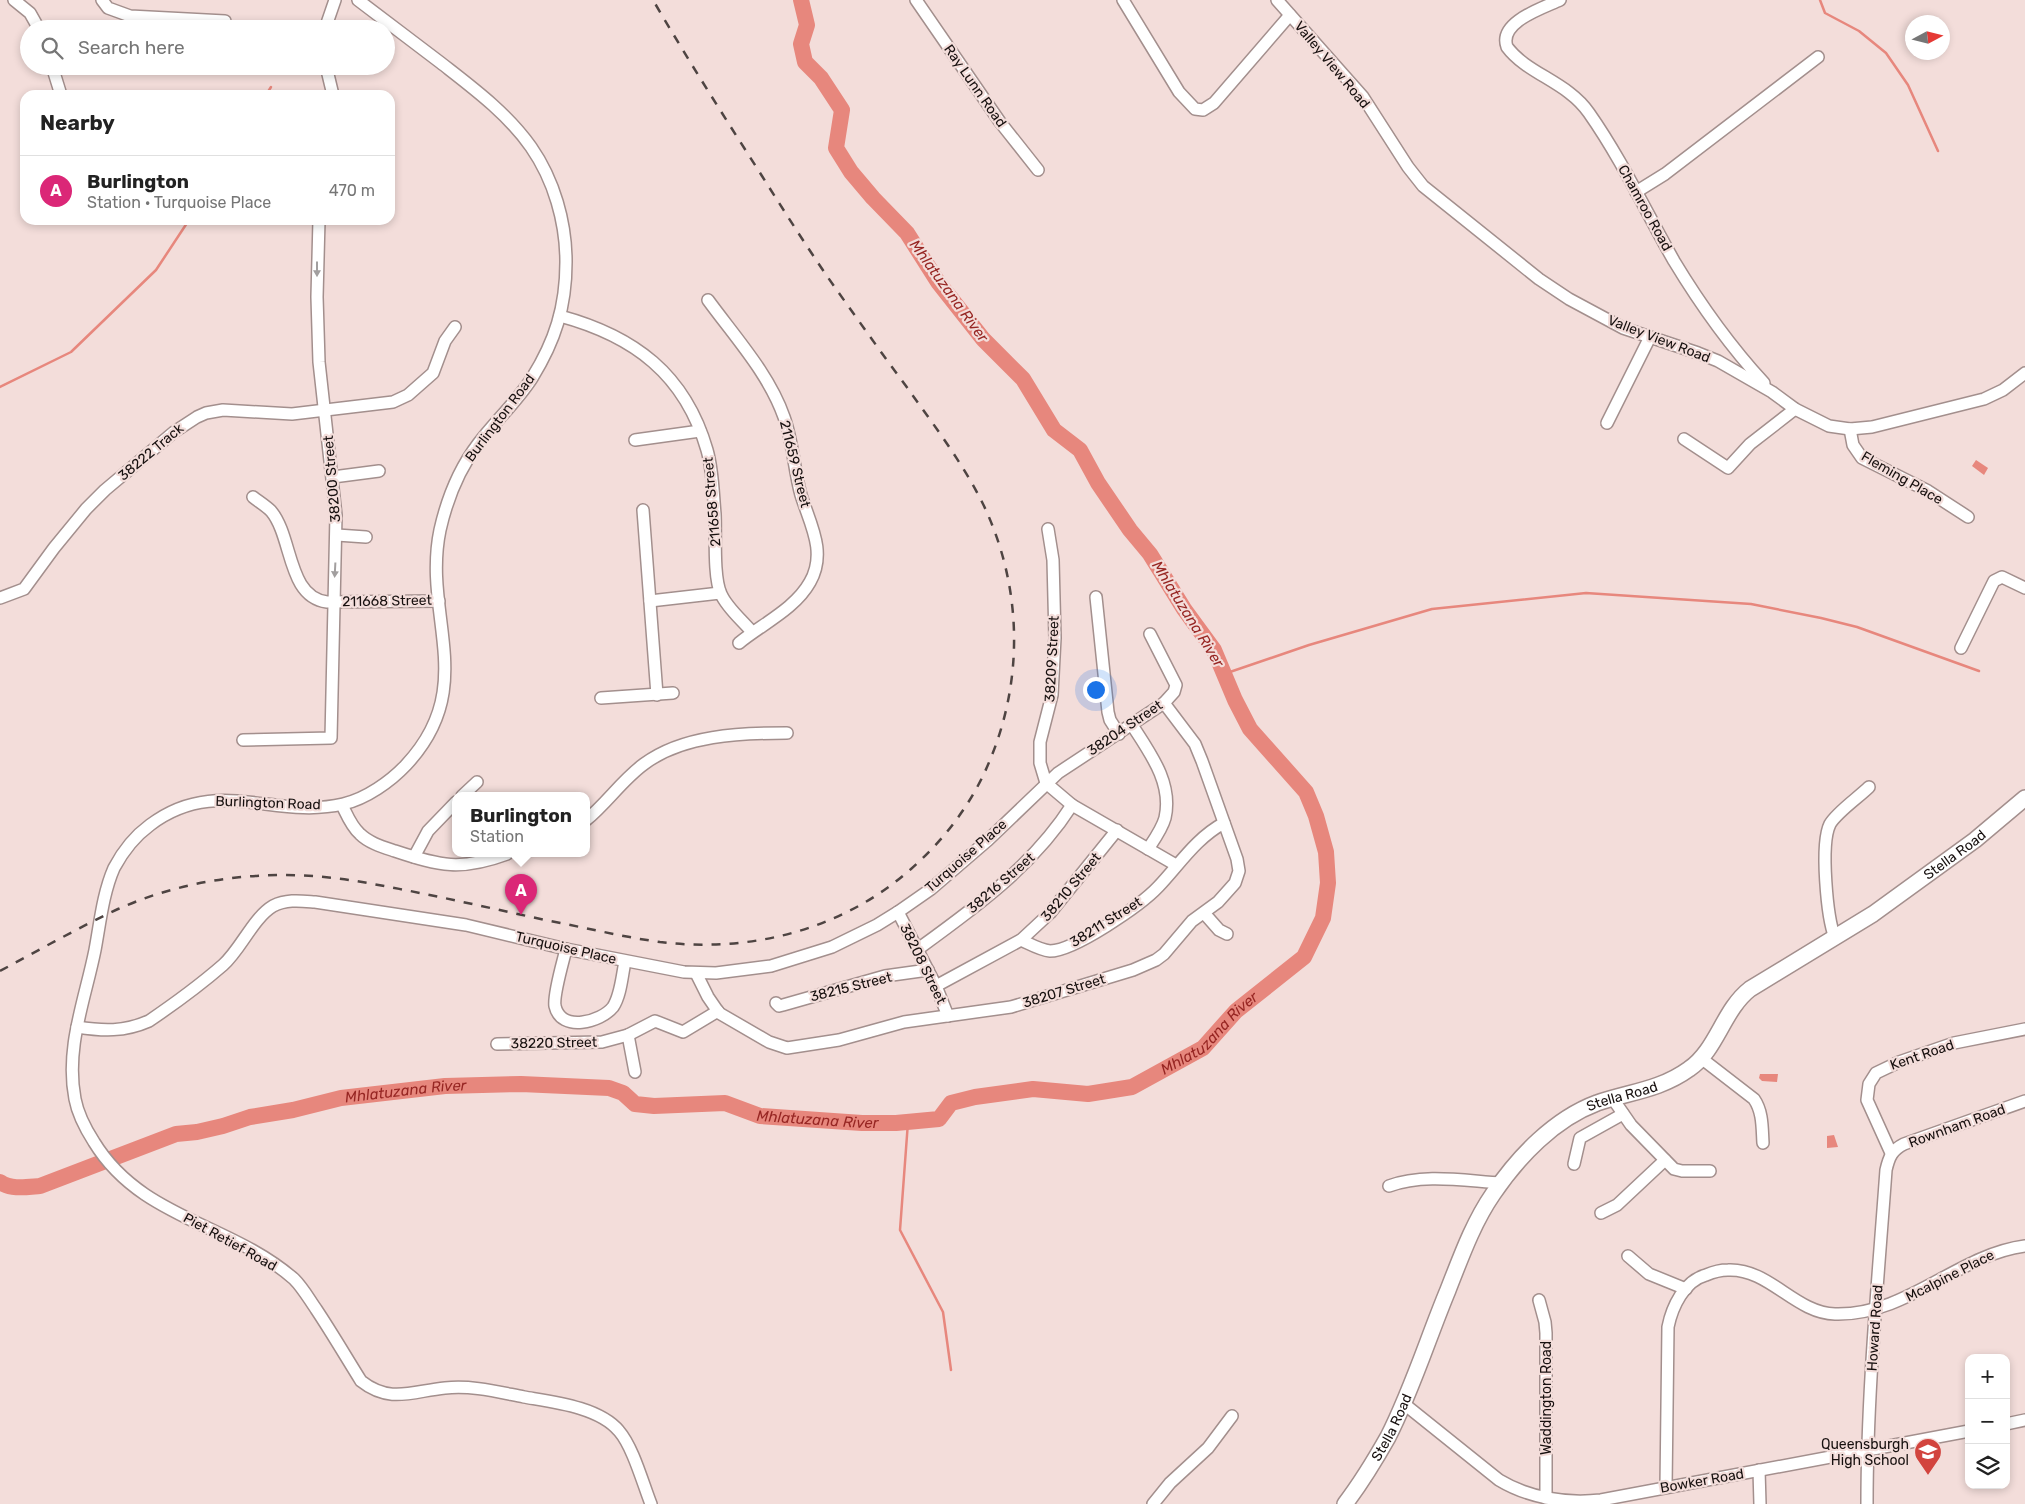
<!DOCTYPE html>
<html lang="en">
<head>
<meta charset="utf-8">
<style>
  body { margin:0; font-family:Rubik,sans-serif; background:#f6f6f6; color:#222 }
  .controls { position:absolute; right:15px; bottom:15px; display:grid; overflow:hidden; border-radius:10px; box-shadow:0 2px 8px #0003 }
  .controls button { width:45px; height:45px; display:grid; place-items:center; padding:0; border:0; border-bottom:1px solid #e0e0e0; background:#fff; color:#222; font:25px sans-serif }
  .compass { position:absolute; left:1905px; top:15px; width:45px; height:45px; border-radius:50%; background:#fff; box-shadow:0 2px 8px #0003; rotate:83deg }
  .you { position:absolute; left:1095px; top:689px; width:18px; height:18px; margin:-12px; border:4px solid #fff; border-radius:50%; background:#1a73e8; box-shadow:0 0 0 8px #1a73e833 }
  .badge { display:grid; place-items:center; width:32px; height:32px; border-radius:50%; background:#db2777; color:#fff; font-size:16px; font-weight:700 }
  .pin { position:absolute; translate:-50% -41px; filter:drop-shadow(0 1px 2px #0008) }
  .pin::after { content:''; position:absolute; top:26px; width:18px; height:15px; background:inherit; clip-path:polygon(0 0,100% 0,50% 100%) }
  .popup { position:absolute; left:452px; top:792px; width:138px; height:65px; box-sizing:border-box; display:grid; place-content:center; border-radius:10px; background:#fff; filter:drop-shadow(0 1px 4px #0005); font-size:16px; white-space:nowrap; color:#767676 }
  .popup b { font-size:19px; color:#222 }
  .popup::after { content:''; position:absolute; left:50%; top:100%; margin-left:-10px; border:10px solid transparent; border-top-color:#fff }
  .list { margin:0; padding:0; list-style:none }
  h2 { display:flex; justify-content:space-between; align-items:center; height:65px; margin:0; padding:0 20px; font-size:21px }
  h2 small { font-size:16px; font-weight:400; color:#767676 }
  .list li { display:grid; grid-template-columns:32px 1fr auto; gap:15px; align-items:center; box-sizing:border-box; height:70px; padding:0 20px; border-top:1px solid #e0e0e0 }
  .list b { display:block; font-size:19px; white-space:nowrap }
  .list p { margin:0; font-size:16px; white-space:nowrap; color:#767676 }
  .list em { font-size:16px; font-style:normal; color:#767676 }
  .icon { flex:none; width:28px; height:28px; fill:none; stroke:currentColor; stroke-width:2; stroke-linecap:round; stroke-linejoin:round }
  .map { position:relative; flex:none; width:2025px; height:1504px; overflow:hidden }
  .search { position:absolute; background:#fff; box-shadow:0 2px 8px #0003; left:20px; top:20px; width:375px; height:55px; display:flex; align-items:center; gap:12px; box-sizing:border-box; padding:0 18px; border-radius:28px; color:#767676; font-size:19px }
  .panel { position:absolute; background:#fff; box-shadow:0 2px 8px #0003; left:20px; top:90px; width:375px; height:135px; border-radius:15px }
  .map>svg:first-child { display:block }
</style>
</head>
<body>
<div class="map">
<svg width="2025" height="1504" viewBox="0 0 2025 1504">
  <rect width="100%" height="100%" fill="#f3ddda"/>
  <g fill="#e7877d">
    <polygon points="1976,460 1988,468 1984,475 1972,466"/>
    <polygon points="1760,1074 1778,1074 1777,1082 1762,1081 1759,1078"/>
    <polygon points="1834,1135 1838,1147 1827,1148 1827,1136"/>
  </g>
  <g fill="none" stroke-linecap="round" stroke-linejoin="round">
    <g stroke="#e7877d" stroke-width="2.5">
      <polyline points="1820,0 1825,13 1859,31 1886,53 1908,85 1938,151"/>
      <polyline points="266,95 271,87"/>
      <polyline points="0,387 71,352 156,270 189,220"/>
      <polyline points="1224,674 1309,645 1432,609 1586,593 1751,604 1821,618 1857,627 1979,671"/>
      <polyline points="908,1122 900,1230 943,1312 951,1370"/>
    </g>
    <path stroke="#e7877d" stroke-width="16" id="s1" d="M0 1182C11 1190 27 1187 40 1186L176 1134 197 1132 223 1126 250 1117 293 1110 341 1098 445 1086 521 1084 609 1088 623 1093 635 1104 654 1106 725 1103 760 1116 862 1123H896L939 1119 951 1103 975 1097 1033 1089 1088 1094 1132 1087 1203 1048 1236 1011 1304 957 1323 918 1328 883 1326 852 1316 816 1306 792 1250 729 1235 700 1214 650 1184 609 1150 554 1130 530 1098 483 1080 450 1054 430 1023 379 983 339 938 282 907 233 873 198 851 172 836 148 842 110 821 78 805 62 801 44 807 25 801 0"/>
    <defs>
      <g id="minor">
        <polyline points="14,0 30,13 39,29"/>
        <polyline points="102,0 108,8 130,16 225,21"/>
        <path d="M358 0C386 21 413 42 441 63 473 88 507 113 531 147 554 180 566 222 566 262 566 307 555 341 532 378 516 403 495 421 478 444 459 469 447 499 440 530 422 616 480 686 406 765 391 781 366 799 343 804 274 820 216 775 150 825 135 836 123 851 114 868 103 893 100 923 95 950 85 1000 65 1048 75 1099 78 1115 85 1128 94 1142 141 1219 230 1223 294 1279 303 1288 309 1299 316 1309 332 1333 346 1357 361 1381 390 1404 413 1391 445 1388 472 1385 498 1392 524 1397 553 1402 599 1407 619 1431 633 1447 643 1484 651 1504"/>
        <polyline points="916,0 1000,122 1038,170"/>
        <polyline points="1123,0 1179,92 1195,109 1203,110 1214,103 1290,15"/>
        <polyline points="1277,0 1363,97 1408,167 1423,186 1539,279 1569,299 1623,328 1698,353 1718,361 1772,392 1795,409 1829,426 1850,429 1872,427 1984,399 2003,390 2025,373"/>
        <path d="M1560 0C1543 8 1498 22 1507 47 1527 74 1568 82 1589 113 1622 160 1646 212 1674 261 1700 304 1730 346 1764 383"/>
        <polyline points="325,29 335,0"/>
        <polyline points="52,66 61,95"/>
        <polyline points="326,66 333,95"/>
        <polyline points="1636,192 1665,174 1818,57"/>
        <path d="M708 300C735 337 769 374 784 417 793 442 794 470 801 495 810 524 827 552 810 582 795 609 762 624 739 643"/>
        <path d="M560 316C634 336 685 374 707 450 713 471 713 493 715 514 716 534 713 577 721 594 727 608 742 620 752 632"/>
        <polyline points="1607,423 1650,337"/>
        <polyline points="1850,429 1853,445 1862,458 1928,491 1968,517"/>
        <polyline points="1684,439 1728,468 1750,444 1795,409"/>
        <polyline points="635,440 700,431"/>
        <polyline points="333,477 379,471"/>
        <path d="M253 497C258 501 266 506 271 511 293 537 287 597 327 602L439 601"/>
        <polyline points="643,510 657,695"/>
        <polyline points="1048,529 1053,560 1055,638 1052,695 1040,742 1040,763 1046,783 1072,805 1176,865"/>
        <polyline points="337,535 366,537"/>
        <polyline points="1096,597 1108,712 1110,720 1119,734"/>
        <polyline points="0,598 24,589 54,548 86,509 105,490 174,432 197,417 206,413 223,410 292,414 393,402 408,395 433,373 445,341 455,327"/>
        <polyline points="650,601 720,593"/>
        <polyline points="1961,648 1994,581 2002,577 2025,588"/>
        <polyline points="601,698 673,693"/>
        <path d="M1132 725C1150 753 1173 783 1165 818 1162 829 1154 840 1148 849"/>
        <polyline points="243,740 331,738 336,515 319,362 317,297 319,220"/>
        <polyline points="462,796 477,782"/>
        <path d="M342 805C347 815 351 826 360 834 369 843 383 847 395 851 440 866 461 871 507 854"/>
        <path d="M586 820C607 803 622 780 644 764 683 735 740 733 787 733"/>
        <polyline points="414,857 428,831 456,802"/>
        <polyline points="898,912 936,986 948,1016"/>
        <polyline points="1204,913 1219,930 1227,934"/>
        <path d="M1835 938C1827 918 1820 844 1830 824 1837 812 1859 797 1869 787"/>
        <path d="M1021 940C1030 944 1040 950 1050 951 1074 951 1141 905 1158 887 1179 865 1196 838 1224 823"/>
        <path d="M566 949C563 962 553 995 555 1006 561 1033 601 1022 613 1007 621 995 622 975 625 962"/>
        <path d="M918 949C976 907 1033 866 1072 805"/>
        <polyline points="696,973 708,997 719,1013 769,1042 787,1048 839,1040 904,1022 1011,1007 1133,970 1156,960 1164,954 1192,921 1218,902 1235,883 1239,871 1237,859 1202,761 1195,744 1164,703"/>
        <polyline points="936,986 1021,940 1050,913 1117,830"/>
        <polyline points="776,1003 779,1006 783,1005 885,976 928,970"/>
        <path d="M77 1027C103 1031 124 1032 149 1021 174 1004 200 985 223 965 241 949 253 918 273 906 287 899 301 901 315 902L466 925 566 949 684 972 716 973 771 966 832 947 877 925 898 912 931 889 988 840 1058 773 1164 703 1174 692 1176 685 1150 634"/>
        <polyline points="628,1035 635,1072"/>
        <polyline points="497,1044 602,1042 628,1035 655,1021 683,1032 718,1011"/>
        <path d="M1701 1058 1754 1099C1763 1112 1762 1128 1763 1143"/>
        <polyline points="1613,1099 1631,1125 1674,1169 1682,1171 1710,1171"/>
        <polyline points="1891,1153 1867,1100 1869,1084 1876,1073 1899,1062 1954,1043 2025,1029"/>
        <polyline points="1574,1164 1580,1138 1623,1114"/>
        <path d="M1389 1186C1424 1173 1465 1181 1502 1183"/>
        <polyline points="1601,1213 1617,1205 1665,1160"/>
        <polyline points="1628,1256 1649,1274 1686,1289"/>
        <polyline points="1539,1300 1545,1322 1546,1333 1546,1498"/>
        <path d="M1403 1403 1499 1480C1529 1498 1566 1504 1601 1500L1969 1431"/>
        <polyline points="2006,1424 2025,1420"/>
        <polyline points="1759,1470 1760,1504"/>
        <path d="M1666 1487 1668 1327C1672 1307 1684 1281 1706 1275 1713 1272 1720 1270 1728 1270 1769 1268 1795 1313 1835 1314 1907 1316 1957 1255 2025 1246"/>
        <polyline points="1153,1504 1170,1483 1208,1448 1232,1416"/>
        <path d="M1867 1504C1867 1393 1878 1281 1886 1170 1889 1157 1892 1150 1904 1144L2025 1101"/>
      </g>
      <g id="major">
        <path id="s2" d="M1345 1504C1361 1483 1375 1460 1388 1437 1412 1390 1428 1338 1448 1290 1461 1257 1473 1223 1493 1194 1518 1157 1554 1119 1597 1103 1629 1092 1660 1090 1689 1069 1717 1050 1723 1010 1750 989L1873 914 1975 840 2025 798"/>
      </g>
    </defs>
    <use href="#minor" stroke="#a38f8d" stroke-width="14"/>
    <use href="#major" stroke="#a38f8d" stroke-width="18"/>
    <use href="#minor" stroke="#fff" stroke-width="11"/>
    <use href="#major" stroke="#fff" stroke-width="15"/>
    <path stroke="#4e4442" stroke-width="2.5" stroke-dasharray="9 9" stroke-linecap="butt" d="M0 971C39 950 78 928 118 909 192 876 276 868 356 881 421 892 485 907 550 921 587 928 623 937 660 942 751 953 842 930 911 869 945 839 973 802 990 760 1024 678 1022 587 984 506 963 463 933 424 906 386 882 354 859 321 836 289 810 252 786 214 762 176 725 118 688 60 653 0"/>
  </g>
  <defs><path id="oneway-solid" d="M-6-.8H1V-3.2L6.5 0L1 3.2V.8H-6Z" transform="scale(1.25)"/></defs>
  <g fill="#a29f9f">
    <use href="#oneway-solid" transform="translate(317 269) rotate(90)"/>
    <use href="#oneway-solid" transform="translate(335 570) rotate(93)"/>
  </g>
  <defs>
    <symbol id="school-pin" viewBox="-11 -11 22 30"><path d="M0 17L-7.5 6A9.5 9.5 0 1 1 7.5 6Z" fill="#d2443e" stroke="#f3ddda"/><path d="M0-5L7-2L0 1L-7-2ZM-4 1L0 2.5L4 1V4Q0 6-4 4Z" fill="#fff"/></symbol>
  </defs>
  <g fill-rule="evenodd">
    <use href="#school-pin" x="1912" y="1436" width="32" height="43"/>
  </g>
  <g text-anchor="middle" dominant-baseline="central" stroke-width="4.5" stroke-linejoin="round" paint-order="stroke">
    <g font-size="14" fill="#17100f" stroke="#f3ddda">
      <text transform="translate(1332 65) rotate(50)">Valley View Road</text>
      <text transform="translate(975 86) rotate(55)">Ray Lunn Road</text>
      <text transform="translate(1645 208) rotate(61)">Chamroo Road</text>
      <text transform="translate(1659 339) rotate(21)">Valley View Road</text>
      <text transform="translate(500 418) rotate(-53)">Burlington Road</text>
      <text transform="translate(151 452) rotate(-40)">38222 Track</text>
      <text transform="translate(795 464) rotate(76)">211659 Street</text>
      <text transform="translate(1902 478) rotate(30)">Fleming Place</text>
      <text transform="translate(332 479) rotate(-95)">38200 Street</text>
      <text transform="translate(712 502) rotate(-95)">211658 Street</text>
      <text transform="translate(387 601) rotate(-1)">211668 Street</text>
      <text transform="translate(1052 659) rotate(-87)">38209 Street</text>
      <text transform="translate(1125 728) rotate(-34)">38204 Street</text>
      <text transform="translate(268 803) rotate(2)">Burlington Road</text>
      <text stroke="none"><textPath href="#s2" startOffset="930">Stella Road</textPath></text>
      <text transform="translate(966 856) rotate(-41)">Turquoise Place</text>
      <text transform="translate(1001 883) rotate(-41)">38216 Street</text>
      <text transform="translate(1071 887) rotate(-50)">38210 Street</text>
      <text transform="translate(1106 922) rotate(-32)">38211 Street</text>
      <text transform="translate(566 948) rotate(13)">Turquoise Place</text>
      <text transform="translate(923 964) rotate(64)">38208 Street</text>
      <text transform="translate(851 987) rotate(-14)">38215 Street</text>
      <text transform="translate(1064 991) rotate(-17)">38207 Street</text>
      <text transform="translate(554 1043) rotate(-1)">38220 Street</text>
      <text transform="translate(1922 1055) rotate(-19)">Kent Road</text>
      <text stroke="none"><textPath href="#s2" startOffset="511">Stella Road</textPath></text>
      <text transform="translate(1957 1126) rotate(-20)">Rownham Road</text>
      <text transform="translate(230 1242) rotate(29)">Piet Retief Road</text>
      <text transform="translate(1950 1276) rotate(-27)">Mcalpine Place</text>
      <text transform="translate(1875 1328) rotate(-86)">Howard Road</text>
      <text transform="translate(1546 1398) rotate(-90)">Waddington Road</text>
      <text stroke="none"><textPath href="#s2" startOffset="90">Stella Road</textPath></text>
      <text transform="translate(1702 1481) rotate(-10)">Bowker Road</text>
    </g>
    <g font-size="14" fill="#17100f" stroke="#f3ddda" text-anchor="end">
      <text x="1909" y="1444">Queensburgh<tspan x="1909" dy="16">High School</tspan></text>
    </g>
    <g font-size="15" font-style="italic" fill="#972623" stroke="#f3ddda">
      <text transform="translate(949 291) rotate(54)">Mhlatuzana River</text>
      <text transform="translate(1188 614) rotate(58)">Mhlatuzana River</text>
      <text stroke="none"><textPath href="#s1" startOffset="1261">Mhlatuzana River</textPath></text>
      <text stroke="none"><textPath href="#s1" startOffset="421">Mhlatuzana River</textPath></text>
      <text stroke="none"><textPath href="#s1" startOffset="841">Mhlatuzana River</textPath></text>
    </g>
  </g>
</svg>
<div class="controls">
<button>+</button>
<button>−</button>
<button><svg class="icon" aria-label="layers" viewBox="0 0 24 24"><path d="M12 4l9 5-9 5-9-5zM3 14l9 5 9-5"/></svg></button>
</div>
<svg class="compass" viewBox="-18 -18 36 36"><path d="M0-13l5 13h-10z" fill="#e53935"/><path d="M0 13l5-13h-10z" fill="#767676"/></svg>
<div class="you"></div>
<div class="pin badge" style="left:521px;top:915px">A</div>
<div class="popup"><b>Burlington</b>Station</div>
<div class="search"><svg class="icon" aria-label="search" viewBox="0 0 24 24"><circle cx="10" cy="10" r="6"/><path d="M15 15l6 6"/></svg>Search here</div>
<section class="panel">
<h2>Nearby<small></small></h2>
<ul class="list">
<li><span class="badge">A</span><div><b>Burlington</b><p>Station · Turquoise Place</p></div><em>470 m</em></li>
</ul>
</section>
</div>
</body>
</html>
